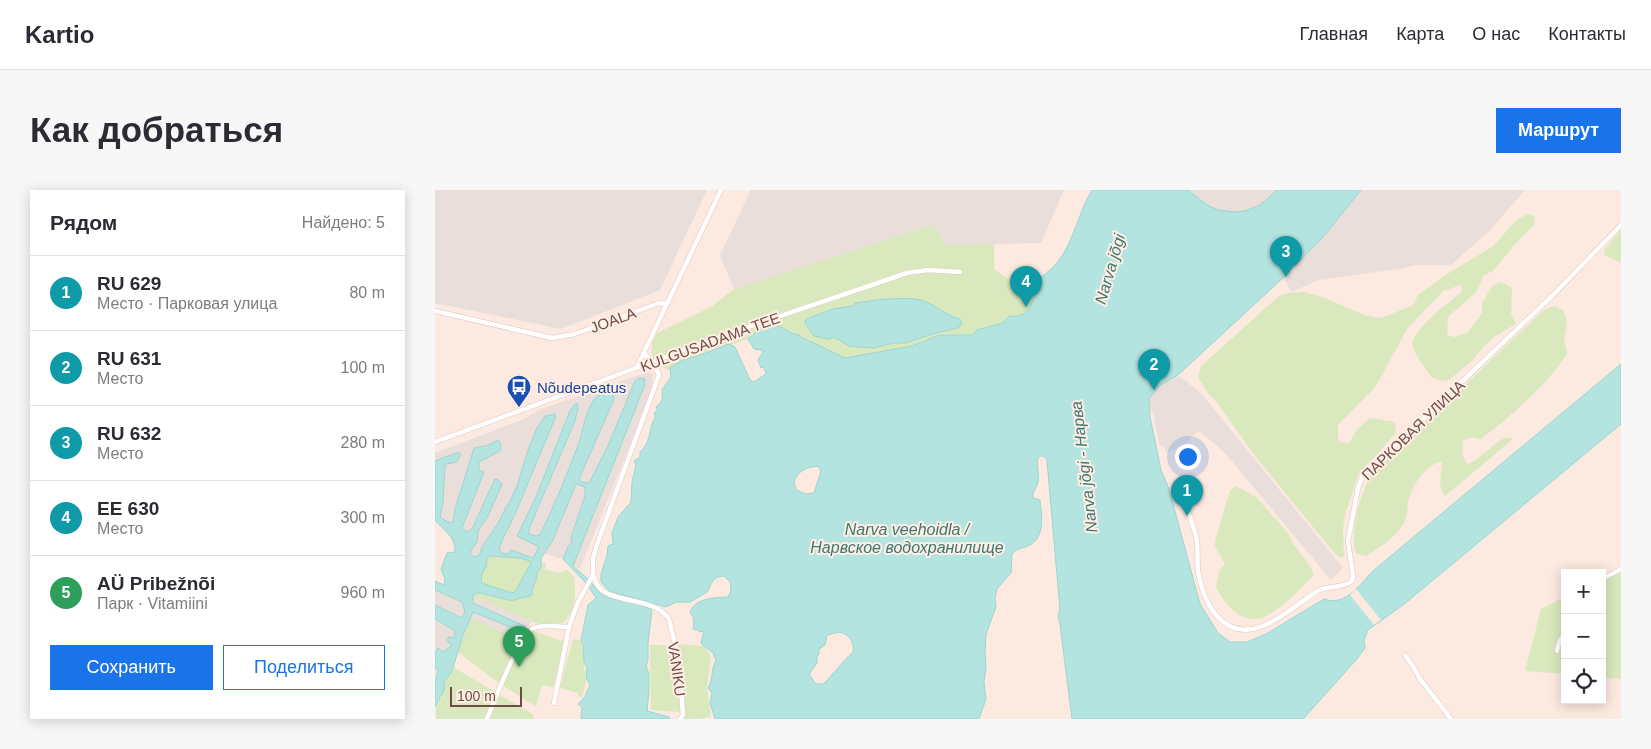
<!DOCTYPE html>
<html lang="ru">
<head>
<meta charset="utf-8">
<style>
  body { margin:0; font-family:Arial,sans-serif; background:#f7f7f7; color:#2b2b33 }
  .controls { position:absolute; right:15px; bottom:15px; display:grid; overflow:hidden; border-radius:0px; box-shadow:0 2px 12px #0003 }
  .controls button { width:45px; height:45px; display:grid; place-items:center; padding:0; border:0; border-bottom:1px solid #e1e1e2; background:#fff; color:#2b2b33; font:25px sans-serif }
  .scale { position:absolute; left:15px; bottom:12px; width:72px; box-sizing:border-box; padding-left:5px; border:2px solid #714c47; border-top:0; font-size:14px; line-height:18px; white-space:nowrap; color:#714c47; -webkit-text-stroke:4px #ffeee4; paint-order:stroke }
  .you { position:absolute; left:752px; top:266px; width:18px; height:18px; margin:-12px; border:4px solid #fff; border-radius:50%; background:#1a73e8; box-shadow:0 0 0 8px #1a73e833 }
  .badge { display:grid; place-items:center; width:32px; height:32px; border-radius:50%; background:#1a73e8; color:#fff; font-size:16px; font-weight:700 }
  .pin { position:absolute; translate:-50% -41px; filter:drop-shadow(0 1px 2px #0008) }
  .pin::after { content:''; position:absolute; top:26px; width:18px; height:15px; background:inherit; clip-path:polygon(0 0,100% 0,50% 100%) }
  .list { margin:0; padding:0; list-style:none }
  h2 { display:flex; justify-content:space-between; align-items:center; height:65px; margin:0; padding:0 20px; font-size:21px }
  h2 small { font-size:16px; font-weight:400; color:#7c7c81 }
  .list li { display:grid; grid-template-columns:32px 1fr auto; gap:15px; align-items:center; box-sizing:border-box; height:75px; padding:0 20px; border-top:1px solid #e1e1e2 }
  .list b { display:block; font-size:19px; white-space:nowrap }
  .list p { margin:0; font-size:16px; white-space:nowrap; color:#7c7c81 }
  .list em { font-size:16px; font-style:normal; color:#7c7c81 }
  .actions { display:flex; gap:10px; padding:15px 20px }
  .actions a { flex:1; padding:11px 0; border:1px solid #1a73e8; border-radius:0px; text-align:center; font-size:18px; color:#1a73e8 }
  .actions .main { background:#1a73e8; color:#fff }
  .icon { flex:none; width:28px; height:28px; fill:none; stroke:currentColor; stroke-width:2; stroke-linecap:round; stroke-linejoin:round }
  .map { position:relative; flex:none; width:1186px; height:529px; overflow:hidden; border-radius:0px }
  header { display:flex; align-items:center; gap:30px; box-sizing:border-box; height:70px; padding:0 25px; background:#fff; border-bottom:1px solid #e1e1e2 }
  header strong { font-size:24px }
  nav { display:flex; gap:28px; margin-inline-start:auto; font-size:18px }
  .intro { display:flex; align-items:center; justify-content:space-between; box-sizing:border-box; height:120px; padding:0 30px }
  h1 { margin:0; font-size:35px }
  .button { padding:12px 22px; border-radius:0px; background:#1a73e8; color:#fff; font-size:18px; font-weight:700 }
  main { display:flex; gap:30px; padding:0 30px }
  aside { flex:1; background:#fff; border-radius:0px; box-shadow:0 2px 12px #0003 }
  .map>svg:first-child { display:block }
</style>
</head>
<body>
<header>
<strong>Kartio</strong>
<nav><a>Главная</a><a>Карта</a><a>О нас</a><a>Контакты</a></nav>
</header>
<div class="intro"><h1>Как добраться</h1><a class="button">Маршрут</a></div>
<main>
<aside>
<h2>Рядом<small>Найдено: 5</small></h2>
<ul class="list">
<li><span class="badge" style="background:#0f9aa8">1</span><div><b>RU 629</b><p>Место · Парковая улица</p></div><em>80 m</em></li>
<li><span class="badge" style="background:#0f9aa8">2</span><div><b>RU 631</b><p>Место</p></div><em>100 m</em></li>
<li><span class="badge" style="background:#0f9aa8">3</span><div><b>RU 632</b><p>Место</p></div><em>280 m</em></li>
<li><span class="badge" style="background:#0f9aa8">4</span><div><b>EE 630</b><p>Место</p></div><em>300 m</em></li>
<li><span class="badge" style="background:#2e9e5b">5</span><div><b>AÜ Pribežnõi</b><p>Парк · Vitamiini</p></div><em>960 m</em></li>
</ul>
<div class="actions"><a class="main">Сохранить</a><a>Поделиться</a></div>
</aside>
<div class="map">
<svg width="1186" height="529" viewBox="0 0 1186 529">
  <rect width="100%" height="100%" fill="#fce9df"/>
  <g fill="#eadedb">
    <polygon points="0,0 272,0 225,100 126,139 0,113"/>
    <polygon points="316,0 629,0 606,53 514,55 510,53 375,76 299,99 285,65"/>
    <polygon points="753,0 842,0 825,15 810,21 800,22 783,20 772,15"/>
    <polygon points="926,0 1090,0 1054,41 1016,75 980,75 970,78 884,90 856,102 849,87 889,46"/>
    <polygon points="213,182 218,184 217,200 145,379 128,369 110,364 106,368 107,373 97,400 40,407 97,431 84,449 28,445 22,465 0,517 0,391 9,395 10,389 6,379 12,363 20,362 20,359 15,346 0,330 0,263 89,229 106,219"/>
    <polygon points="744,186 767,204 908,378 896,390 791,264 774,249 763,241 751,253 732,263 729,257 724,254 719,226 714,217 715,209 723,197"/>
  </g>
  <g fill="#dae8be" fill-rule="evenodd">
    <path d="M1093 24 1100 26 1099 35 1081 53 1058 81 1049 85 1041 102 1013 127 1012 145 1020 147 1033 142 1047 123V113L1058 95 1066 92 1077 98 1076 124 1081 134 1060 146 1051 154 1037 171 1015 189 1009 191 997 188 981 165 977 153C987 130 1010 117 1027 101L1026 95 1008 101 972 139 941 196 903 235V246L904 252 915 253C919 242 925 236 935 228L960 232 961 243 923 285 910 325 908 339 909 365 907 368 901 365 820 266 781 211 775 206 763 188 766 176 844 106 853 103 868 102 885 106 929 125 944 128 952 126 978 115 983 105 1009 86 1057 57 1082 30Z"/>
    <path d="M498 35 510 53 514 55 559 54V79L577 92 586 94 593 88 603 89C600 106 598 130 574 126 572 129 571 131 569 133 559 140 544 134 537 145L511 144 489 150 477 156 410 168H406L362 144 344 136H338L327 139 313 149 269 164 256 167 234 180 225 176 217 166V153L222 143 276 117 299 99ZM449 109 525 129 523 138 501 143 470 153H459L438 158 414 156 399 147H396L371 136 372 128 398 119 417 116 420 113Z"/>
    <polygon points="1186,40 1186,72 1185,72 1169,65 1169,60"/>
    <path d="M1120 116 1128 120 1132 132 1129 149 1132 164C1109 198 1078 224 1046 249L1037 247 1028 251C1027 258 1027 269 1033 274 1047 268 1057 254 1071 247L1078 249 1010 306 1005 296 1007 271C989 276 976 296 973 314 972 320 972 328 969 333 961 347 944 358 931 366L921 363C914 339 926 305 936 284L1109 120Z"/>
    <path d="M801 296 821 307 853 343 858 354 871 370 879 384C868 397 835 432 817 429 799 427 789 411 781 397L784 381 790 374 780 356V350L795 301Z"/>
    <polygon points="55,366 85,368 95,371 96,373 80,402 77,403 46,393 47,383 51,377 52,372 51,370 52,368"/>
    <path d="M107 373H111L110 379 122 383 132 380 139 387C141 405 142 419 128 433L103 434 40 407V403H46L78 411 84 407 97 405V400L102 388V383Z"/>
    <polygon points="1186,378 1186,489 1167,488 1167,388"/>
    <polygon points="1130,407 1130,484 1090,481 1106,419"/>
    <polygon points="35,428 84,449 92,448 98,441 130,452 118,497 107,495 101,517 64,493 23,462"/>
    <polygon points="138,449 145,450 147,455 151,492 147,507 143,506 144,503 125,498"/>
    <polygon points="243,454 270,456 276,467 272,497 276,526 266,529 249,529 244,522 216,520 215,455 237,455"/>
    <path d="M18 477 99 525 98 529H1C1 519 0 513 8 506V492L17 481Z"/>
  </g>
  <g fill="#b4e4df" stroke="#9bd6d0" fill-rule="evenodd">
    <path d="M657 0H753L772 15 783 20 800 22 810 21 825 15 842 0H926L889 46 849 87 743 185 724 196 714 209 715 227 726 280 734 299 765 414 783 443 795 452H812L831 444 889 409C911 417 925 394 939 380L1186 174V234L968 415 933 440 929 450 930 458 922 469 868 529H637L625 434 623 426 625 419 612 271 611 268 608 266H604C600 275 605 283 603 292 602 298 597 301 598 308L605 310C607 324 610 347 595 355 588 359 583 357 577 364L576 383 562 399 560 408 561 417 551 444 550 461 551 477 549 492 551 509 544 529H280L275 513 277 503 273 498C279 488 275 481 281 471L278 463 266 453 269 441 265 442 263 440 258 439C259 432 260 428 255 422 262 407 279 408 293 407L296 401 295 392 289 386C277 386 277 394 272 402L255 412H241L231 417 174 401 166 392V384L172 365 173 356 178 354 177 343 183 327 196 312 197 292 201 275 199 271 205 267V262C217 252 213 238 220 228L219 223 223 220 221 217C230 209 227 209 227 200L236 187 235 178 248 170 269 164 294 154 300 157 315 190 319 192 331 184 329 177 326 178 323 170 328 162 326 160 319 159 313 149C320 142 335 133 346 137 352 140 357 144 364 145L366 147 410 168 477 156 504 145H537L542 140 568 133 574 126C597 130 600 105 603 89 638 68 638 32 657 0ZM383 276 386 281 379 303 371 304 361 300 359 292C362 281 372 277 383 276ZM404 442C414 444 420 452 418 462 406 473 399 484 388 494H381L374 484 382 473V467L384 463V459L390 455 392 445Z"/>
    <path d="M449 109C462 109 477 107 489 111 502 116 510 125 525 129L527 133 523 138 501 143 470 153H459L438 158 414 156 399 147 393 149 379 146 370 133 371 129 398 119 417 116 420 113Z"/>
    <path d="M205 188 210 189 209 197 138 376 153 389 164 402 173 408 200 413 217 419 213 453V470L211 476 214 484V500L212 521 234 527 235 529H146L147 517 143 514 149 508 155 495 151 488 152 477 149 473 148 455 146 450 153 415 161 408 153 395 128 369 133 357 137 352 136 347 150 306V297L141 294 117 352 106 368V377L102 383C103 391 96 396 97 405 91 408 84 407 78 411L46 403H41L38 406V413L85 434 90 436 87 442 38 422 28 445 17 481 9 492C11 503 4 507 0 517V492L3 482V479L0 478V462L3 458 8 462 17 456 12 450 14 447 19 448 20 441 0 429V415L27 428 30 422 27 412 0 400V391L9 395 10 389 6 379 12 363 20 362C21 346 9 341 0 330V271L24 262 26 264 22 272 11 274 10 276 8 312 5 327 11 331 18 333 20 319 39 258 54 255 63 250 66 254 65 261 44 272V280L49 282 27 338 32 342 37 339 60 289 63 290 67 294 53 326 43 341 42 352 36 360 35 365 41 367 45 364 47 357 64 332 70 319 74 313 82 296 94 257 101 240 110 226 120 224 121 226 80 324 64 357 66 363 72 364 76 360 98 368 104 357 82 346 83 344 101 307 134 223 139 215 142 213 143 217 140 231 94 339V344L101 346 105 345C119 316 132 285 143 255 148 241 150 224 158 211 163 204 170 201 178 203L179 209 144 289 146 292 154 293 172 258 200 191ZM55 366 85 368 95 371 96 373 80 402 77 403 46 393 47 383 51 377 52 372 51 370Z"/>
  </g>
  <polygon fill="#fce9df" points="921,399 946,430 939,435 915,405"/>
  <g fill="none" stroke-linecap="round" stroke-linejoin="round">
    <defs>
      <g id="minor">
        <polyline points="0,121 117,148 140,144 224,113 231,114"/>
        <polyline points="202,177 286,0"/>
        <polyline points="0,252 301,141 472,83 493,80 525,82"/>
        <path d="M752 318C755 328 760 339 762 351 763 361 762 371 763 381 769 416 790 453 830 435 849 427 864 413 881 402 892 394 905 400 917 391L918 386 913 351 923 298 927 287 1118 105 1186 35"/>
        <path d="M158 385C160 388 161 393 163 396 175 414 218 406 234 429L244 472 248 525 245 529"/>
        <polyline points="1167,389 1186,379"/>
        <polyline points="1122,461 1124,453 1130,441"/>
        <polyline points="970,465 979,478 985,489 1016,529"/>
        <polyline points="119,513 134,437 143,412 158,385 158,369 161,357 224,185 220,177 209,163"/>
        <path d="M52 529C59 512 85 443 99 438 109 434 124 437 134 437"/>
      </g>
    </defs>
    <use href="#minor" stroke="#e1c5be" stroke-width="5.5"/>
    <use href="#minor" stroke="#fff" stroke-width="4.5"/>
  </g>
  <defs>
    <symbol id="bus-pin" viewBox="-11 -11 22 30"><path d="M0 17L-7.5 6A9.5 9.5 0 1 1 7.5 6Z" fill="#1a4fb4" stroke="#ffeee4"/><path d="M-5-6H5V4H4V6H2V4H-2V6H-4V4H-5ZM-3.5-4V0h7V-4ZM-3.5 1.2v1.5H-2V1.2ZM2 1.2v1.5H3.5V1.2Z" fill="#fff"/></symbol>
  </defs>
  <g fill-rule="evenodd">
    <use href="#bus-pin" x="70" y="183" width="28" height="38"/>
  </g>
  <g text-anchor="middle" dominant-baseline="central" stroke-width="4" stroke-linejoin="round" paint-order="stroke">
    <g font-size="15" fill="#714c47" stroke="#ffeee4">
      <text transform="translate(178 130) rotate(-20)">JOALA</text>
      <text transform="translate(275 152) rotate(-20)">KULGUSADAMA TEE</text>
      <text transform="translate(978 240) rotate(-44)">ПАРКОВАЯ УЛИЦА</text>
      <text transform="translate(242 479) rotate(82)">VANIKU</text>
    </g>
    <g font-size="15" fill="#164399" stroke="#ffeee4" text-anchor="start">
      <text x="102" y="197">Nõudepeatus</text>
    </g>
    <g font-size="16" font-style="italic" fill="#3c7772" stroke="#ffeee4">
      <text transform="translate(675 79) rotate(-74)">Narva jõgi</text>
      <text transform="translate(649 277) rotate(-97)">Narva jõgi - Нарва</text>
      <text x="472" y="339">Narva veehoidla /<tspan x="472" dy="18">Нарвское водохранилище</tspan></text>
    </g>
  </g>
</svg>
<div class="controls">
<button>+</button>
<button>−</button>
<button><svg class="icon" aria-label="locate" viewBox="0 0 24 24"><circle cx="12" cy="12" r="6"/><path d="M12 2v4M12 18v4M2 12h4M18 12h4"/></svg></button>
</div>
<div class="scale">100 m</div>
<div class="you"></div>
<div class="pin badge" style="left:752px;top:326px;background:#0f9aa8">1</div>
<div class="pin badge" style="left:719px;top:200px;background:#0f9aa8">2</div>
<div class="pin badge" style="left:851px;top:87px;background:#0f9aa8">3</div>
<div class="pin badge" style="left:591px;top:117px;background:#0f9aa8">4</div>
<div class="pin badge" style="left:84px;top:477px;background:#2e9e5b">5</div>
</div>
</main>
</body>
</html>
